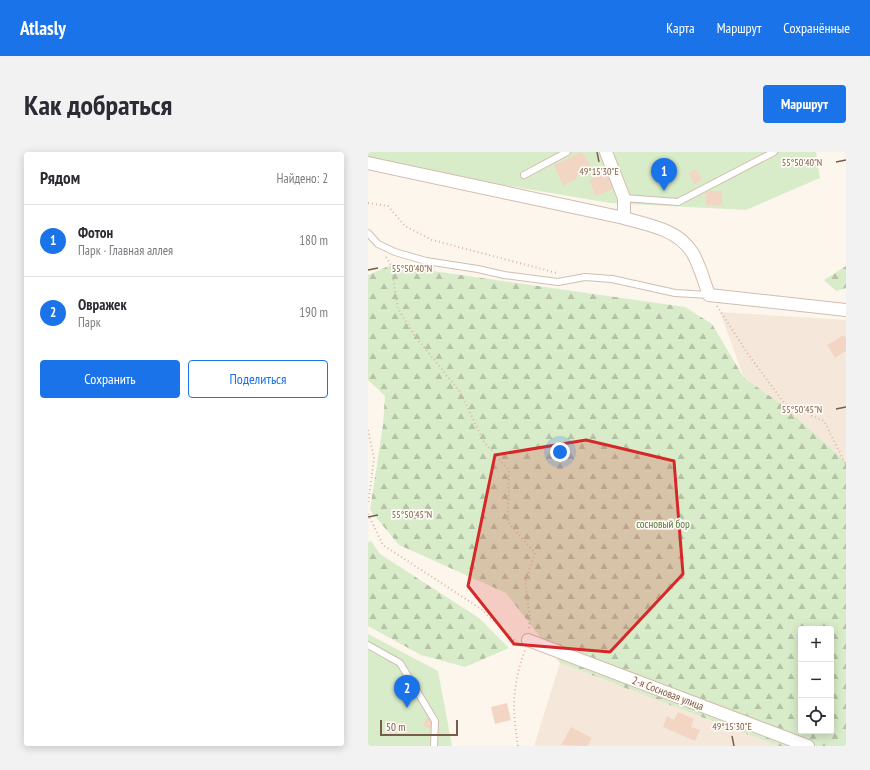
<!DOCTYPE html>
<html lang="ru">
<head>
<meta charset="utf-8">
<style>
  body { margin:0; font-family:"PT Sans Narrow",sans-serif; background:#f2f2f3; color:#2b2b33 }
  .controls { position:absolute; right:12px; bottom:12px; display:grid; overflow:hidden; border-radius:4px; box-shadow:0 2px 10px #0003 }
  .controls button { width:36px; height:36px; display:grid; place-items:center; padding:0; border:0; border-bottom:1px solid #e1e1e2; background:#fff; color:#2b2b33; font:20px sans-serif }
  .scale { position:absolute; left:12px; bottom:10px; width:78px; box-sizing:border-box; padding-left:4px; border:2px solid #7a5c4d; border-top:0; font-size:11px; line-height:14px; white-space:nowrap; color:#7a5c4d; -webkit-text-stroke:3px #fffaf3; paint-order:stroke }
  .you { position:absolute; left:192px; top:300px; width:14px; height:14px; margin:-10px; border:3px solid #fff; border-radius:50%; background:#1a73e8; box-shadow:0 0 0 6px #1a73e833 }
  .badge { display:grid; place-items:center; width:26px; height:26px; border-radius:50%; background:#1a73e8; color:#fff; font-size:13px; font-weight:700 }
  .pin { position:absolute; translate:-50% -33px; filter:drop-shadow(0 1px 2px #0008) }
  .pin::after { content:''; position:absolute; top:21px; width:14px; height:12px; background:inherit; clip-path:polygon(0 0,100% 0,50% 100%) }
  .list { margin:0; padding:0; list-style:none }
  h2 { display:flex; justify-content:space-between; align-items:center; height:52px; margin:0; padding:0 16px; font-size:17px }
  h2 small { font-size:13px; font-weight:400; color:#7c7c81 }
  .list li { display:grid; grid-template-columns:26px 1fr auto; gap:12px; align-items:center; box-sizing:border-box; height:72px; padding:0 16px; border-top:1px solid #e1e1e2 }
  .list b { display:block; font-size:15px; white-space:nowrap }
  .list p { margin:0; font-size:13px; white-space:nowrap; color:#7c7c81 }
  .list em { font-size:13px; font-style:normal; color:#7c7c81 }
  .actions { display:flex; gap:8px; padding:12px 16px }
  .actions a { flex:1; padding:9px 0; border:1px solid #1a73e8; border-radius:4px; text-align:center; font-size:14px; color:#1a73e8 }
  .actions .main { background:#1a73e8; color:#fff }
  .icon { flex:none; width:22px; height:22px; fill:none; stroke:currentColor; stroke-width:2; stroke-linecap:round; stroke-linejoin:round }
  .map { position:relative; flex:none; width:478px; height:594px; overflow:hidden; border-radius:4px }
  header { display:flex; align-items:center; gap:24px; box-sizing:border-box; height:56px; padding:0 20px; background:#1a73e8; color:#fff }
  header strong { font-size:19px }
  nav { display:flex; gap:22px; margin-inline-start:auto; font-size:14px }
  .intro { display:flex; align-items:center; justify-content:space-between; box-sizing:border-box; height:96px; padding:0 24px }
  h1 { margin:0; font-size:28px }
  .button { padding:10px 18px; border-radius:4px; background:#1a73e8; color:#fff; font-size:14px; font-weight:700 }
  main { display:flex; gap:24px; padding:0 24px }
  aside { flex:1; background:#fff; border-radius:4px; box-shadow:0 2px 10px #0003 }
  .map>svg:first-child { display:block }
</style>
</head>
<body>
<header>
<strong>Atlasly</strong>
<nav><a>Карта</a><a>Маршрут</a><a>Сохранённые</a></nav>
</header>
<div class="intro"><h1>Как добраться</h1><a class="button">Маршрут</a></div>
<main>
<aside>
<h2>Рядом<small>Найдено: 2</small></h2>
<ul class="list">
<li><span class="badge">1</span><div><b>Фотон</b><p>Парк · Главная аллея</p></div><em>180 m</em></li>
<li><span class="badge">2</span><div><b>Овражек</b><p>Парк</p></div><em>190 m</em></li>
</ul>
<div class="actions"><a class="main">Сохранить</a><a>Поделиться</a></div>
</aside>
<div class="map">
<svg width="478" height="594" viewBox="0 0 478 594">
  <defs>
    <pattern id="forest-firs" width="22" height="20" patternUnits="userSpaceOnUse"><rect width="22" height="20" fill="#d8ecc9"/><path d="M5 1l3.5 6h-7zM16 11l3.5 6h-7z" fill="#b4c2a5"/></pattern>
  </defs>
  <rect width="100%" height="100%" fill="#fdf6ec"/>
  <g fill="#f5e8da">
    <polygon points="352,160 478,168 478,310 415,253 376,226"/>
    <polygon points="192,511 410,594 166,594"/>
  </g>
  <g fill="url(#forest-firs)" fill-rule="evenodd">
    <path d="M23 113 317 155 344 172 376 226 415 253 478 310V594H410L192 511 138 441 31 393 2 358 15 273 17 244 0 228V123ZM433 477H463V579H433Z"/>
    <polygon points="478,114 478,136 468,139 456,128"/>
    <polygon points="3,389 12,402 111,466 141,496 97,515 53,503 0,474 0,390"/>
  </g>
  <g fill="#d8ecc9">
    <polygon points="0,0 448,0 452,26 378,58 242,51 0,10"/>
    <polygon points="0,482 70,519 84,594 0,594"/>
  </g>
  <g fill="#f3d5c3">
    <polygon points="214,0 222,13 217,15 219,19 208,24 209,27 195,34 186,13"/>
    <polygon points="328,17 334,28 326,32 321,21"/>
    <polygon points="239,20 246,36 228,44 221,28"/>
    <rect x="338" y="39" width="16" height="14"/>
    <polygon points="476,183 478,186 478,199 467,206 459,193"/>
    <polygon points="139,551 143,568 127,572 123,555"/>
    <polygon points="310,560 326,567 323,575 332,578 327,589 295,575 299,564 306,568"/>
    <polygon points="59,565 67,568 63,577 55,574"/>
    <polygon points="203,575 224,586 219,594 193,593"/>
  </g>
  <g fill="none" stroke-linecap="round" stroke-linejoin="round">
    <defs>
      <g id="service">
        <polyline points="156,23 199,0"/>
        <polyline points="256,46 310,50 406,0"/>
        <polyline points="0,81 10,92 27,100 58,109 110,117 136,123 190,130 217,125 244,127 307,141 341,143"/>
        <polyline points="0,493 32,511 67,569 66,594"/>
      </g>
      <g id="minor">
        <polyline points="238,0 256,46 256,66"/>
        <path d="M0 11 256 66C280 73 309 77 324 100 332 113 336 130 341 143L478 158"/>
        <polyline points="160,488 440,594"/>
      </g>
    </defs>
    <use href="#service" stroke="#d1beb0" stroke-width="8"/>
    <use href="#minor" stroke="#d1beb0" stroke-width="14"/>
    <g stroke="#d9b8a5" stroke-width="2" stroke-dasharray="1 3" stroke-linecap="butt">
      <polyline points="0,51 20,54 37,74 64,88 189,121"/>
      <polyline points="18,105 23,113 30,157 47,184 92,240 116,290 141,318 140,370 167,401 157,430 162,465 161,478"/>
      <polyline points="349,154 380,202 417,252 456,269 478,313"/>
      <polyline points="0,278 6,306 0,353"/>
      <polyline points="0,362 15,393 113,457 149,491"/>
      <path d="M150 594C144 556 144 535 157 498"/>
    </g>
    <use href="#service" stroke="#fff" stroke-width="6"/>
    <use href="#minor" stroke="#fff" stroke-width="12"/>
  </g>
  <path fill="#d62828" fill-opacity="0.2" stroke="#d62828" stroke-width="3" stroke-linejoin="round" d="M218 288 306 309 315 422 242 500 146 492 100 434 127 303Z"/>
  <path fill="none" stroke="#7a5c4d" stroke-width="1.5" d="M229 0 231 10M468 10 478 8M0 118 10 116M468 257 478 255M0 365 10 363M364 584 366 594"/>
  <g text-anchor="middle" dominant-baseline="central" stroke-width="3.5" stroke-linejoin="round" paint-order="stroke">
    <g font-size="11" fill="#537a41" stroke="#fffaf3">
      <text x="295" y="372">сосновый бор</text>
    </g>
    <g font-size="11" fill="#7a5c4d" stroke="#fffaf3">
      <text transform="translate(300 541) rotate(21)">2-я Сосновая улица</text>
    </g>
  </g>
  <g font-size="10" text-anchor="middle" fill="#7a5c4d" stroke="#fffaf3" stroke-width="3.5" stroke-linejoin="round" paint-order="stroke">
    <text x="434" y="14">55°50'40"N</text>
    <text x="231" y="23">49°15'30"E</text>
    <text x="44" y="120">55°50'40"N</text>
    <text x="434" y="261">55°50'45"N</text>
    <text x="44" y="366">55°50'45"N</text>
    <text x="364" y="578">49°15'30"E</text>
  </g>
</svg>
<div class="controls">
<button>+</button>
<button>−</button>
<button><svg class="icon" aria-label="locate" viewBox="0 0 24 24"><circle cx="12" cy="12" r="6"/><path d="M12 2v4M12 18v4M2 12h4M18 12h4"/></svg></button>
</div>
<div class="scale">50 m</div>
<div class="you"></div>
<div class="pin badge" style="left:296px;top:39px">1</div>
<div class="pin badge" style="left:39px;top:556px">2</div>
</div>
</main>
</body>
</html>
